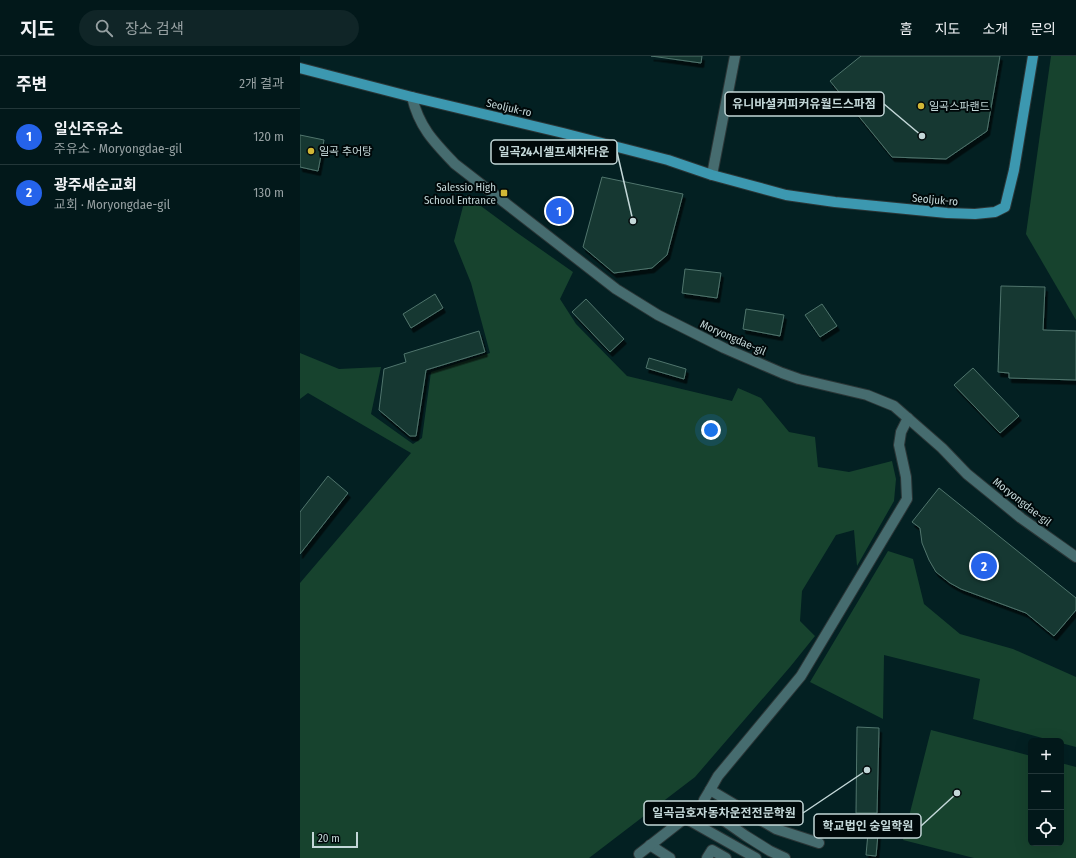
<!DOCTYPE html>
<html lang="ko">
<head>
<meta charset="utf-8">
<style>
  body { margin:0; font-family:"Fira Sans Condensed","Noto Sans KR",sans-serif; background:#102527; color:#f1f3f6 }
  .controls { position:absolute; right:12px; bottom:12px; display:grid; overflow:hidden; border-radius:6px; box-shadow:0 4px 16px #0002 }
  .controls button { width:36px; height:36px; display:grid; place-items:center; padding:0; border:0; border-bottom:1px solid #233739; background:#02181a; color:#f1f3f6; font:20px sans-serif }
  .scale { position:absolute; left:12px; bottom:10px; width:46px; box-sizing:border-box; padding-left:4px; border:2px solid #c3d7d8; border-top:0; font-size:11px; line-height:14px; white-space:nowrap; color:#c3d7d8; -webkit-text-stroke:3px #00090a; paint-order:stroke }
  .you { position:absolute; left:411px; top:374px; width:14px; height:14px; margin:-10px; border:3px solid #fff; border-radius:50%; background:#1a73e8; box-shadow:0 0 0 6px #1a73e833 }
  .badge { display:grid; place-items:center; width:26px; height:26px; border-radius:50%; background:#2563eb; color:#fff; font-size:13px; font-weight:700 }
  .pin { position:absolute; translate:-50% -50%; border:2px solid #fff; box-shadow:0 1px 4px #0006 }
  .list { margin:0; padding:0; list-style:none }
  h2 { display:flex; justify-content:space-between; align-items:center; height:52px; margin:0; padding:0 16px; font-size:17px }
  h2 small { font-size:13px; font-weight:400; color:#96a0a2 }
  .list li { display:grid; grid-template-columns:26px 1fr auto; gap:12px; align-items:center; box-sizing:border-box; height:56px; padding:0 16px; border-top:1px solid #233739 }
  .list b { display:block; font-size:15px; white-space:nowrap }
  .list p { margin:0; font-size:13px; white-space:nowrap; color:#96a0a2 }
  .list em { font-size:13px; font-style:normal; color:#96a0a2 }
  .icon { flex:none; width:22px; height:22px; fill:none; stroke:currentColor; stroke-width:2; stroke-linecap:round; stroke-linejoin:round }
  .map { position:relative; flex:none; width:776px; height:802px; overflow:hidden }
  header { display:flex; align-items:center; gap:24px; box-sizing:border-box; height:56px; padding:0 20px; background:#02181a; border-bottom:1px solid #233739 }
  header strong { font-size:19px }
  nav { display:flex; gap:22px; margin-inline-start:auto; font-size:14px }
  .search { width:280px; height:36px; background:#102527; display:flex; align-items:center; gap:10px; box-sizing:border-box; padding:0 14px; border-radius:22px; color:#96a0a2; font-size:15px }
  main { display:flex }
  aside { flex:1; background:#02181a }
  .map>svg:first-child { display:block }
</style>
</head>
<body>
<header>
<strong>지도</strong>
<div class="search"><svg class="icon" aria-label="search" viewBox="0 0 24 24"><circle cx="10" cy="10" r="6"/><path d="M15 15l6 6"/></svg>장소 검색</div>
<nav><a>홈</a><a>지도</a><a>소개</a><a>문의</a></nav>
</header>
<main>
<aside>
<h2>주변<small>2개 결과</small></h2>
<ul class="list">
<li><span class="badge">1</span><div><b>일신주유소</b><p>주유소 · Moryongdae-gil</p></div><em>120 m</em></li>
<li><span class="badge">2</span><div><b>광주새순교회</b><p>교회 · Moryongdae-gil</p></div><em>130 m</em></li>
</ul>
</aside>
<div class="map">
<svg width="776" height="802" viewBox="0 0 776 802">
  <defs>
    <filter id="shadow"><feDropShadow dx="2.5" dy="4.5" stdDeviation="0" flood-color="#0009"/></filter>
  </defs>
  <rect width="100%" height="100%" fill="#032022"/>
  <g fill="#17432e">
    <polygon points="751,0 776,0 776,264 726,178"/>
    <polygon points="166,139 216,176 273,216 260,243 276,268 327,320 432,345 438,332 461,342 489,376 515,381 518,411 549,416 592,405 596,423 594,445 557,510 554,474 536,479 502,535 500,565 515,580 490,611 395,721 289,802 0,802 0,527 111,397 8,337 0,343 0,297 39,313 81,311 71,358 113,388 122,382 131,316 190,297 171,227 154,185"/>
    <polygon points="588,495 613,503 624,548 660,578 713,593 776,621 776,691 761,687 761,685 753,685 673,663 680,623 584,599 583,663 510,626"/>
    <polygon points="631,674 731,700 731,787 761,787 761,707 776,711 776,802 674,802 603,784"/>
  </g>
  <g fill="#163731" stroke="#50756d" filter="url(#shadow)">
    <polygon points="351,0 402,0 401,7"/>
    <polygon points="561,0 700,0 687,75 646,103 592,101 530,25"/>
    <polygon points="0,79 24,84 18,115 0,111"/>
    <polygon points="302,121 383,138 367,199 352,212 314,217 283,191"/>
    <polygon points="385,213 421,217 417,242 382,237"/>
    <polygon points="701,230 745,231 743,274 776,275 776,324 709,322 709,317 698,316"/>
    <polygon points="135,238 143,252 111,272 103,258"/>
    <polygon points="286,243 324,283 310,296 272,256"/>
    <polygon points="522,248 537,270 520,281 505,259"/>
    <polygon points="446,253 484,259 480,280 443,273"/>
    <polygon points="179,275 185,296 126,314 116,380 110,380 79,354 84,313 106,306 104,298"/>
    <polygon points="349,302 386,313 384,323 346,312"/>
    <polygon points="673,312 719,360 700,377 654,329"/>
    <polygon points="28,420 48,437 0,498 0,456"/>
    <polygon points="639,432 776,542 776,554 754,580 726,557 661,533 650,527 636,516 629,504 622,487 620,472 612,466"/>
    <polygon points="557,671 579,672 577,757 556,757"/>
    <polygon points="569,766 579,767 576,800 566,799"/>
  </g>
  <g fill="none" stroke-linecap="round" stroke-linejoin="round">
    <defs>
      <g id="minor">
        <path d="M112 41C119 71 134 86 155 108L316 233 358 259 424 292 482 317 499 323 567 339 594 350 642 392 667 418 721 462 776 501"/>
        <polyline points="412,119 435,0"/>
        <polyline points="401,755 404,744 410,734"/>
        <polyline points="385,762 456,802"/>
        <polyline points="519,787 476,773 410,734 418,720 501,620 607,443 606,421 599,389 601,376 608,362"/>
        <polyline points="350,789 370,802"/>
        <polyline points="339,798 389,759 401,755 413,757 446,780 470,795 485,802"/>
        <polyline points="407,802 412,794 426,802"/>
      </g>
      <polyline id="major" points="0,12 112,41 263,77 368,104 412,119 486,139 535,146 647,157 675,158 695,156 705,151 714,114 733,0"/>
    </defs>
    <use href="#minor" stroke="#2b3637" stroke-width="12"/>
    <use href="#major" stroke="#2b3637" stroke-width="12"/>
    <use href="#minor" stroke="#466c6f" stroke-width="10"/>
    <use href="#major" stroke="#3c98b0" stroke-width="10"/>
  </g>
  <g fill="#d1b736" stroke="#00090a" stroke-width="1.5">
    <circle cx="621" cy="50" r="4"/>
    <circle cx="11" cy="95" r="4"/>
    <rect x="200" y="133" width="8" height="8" rx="2"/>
  </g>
  <g text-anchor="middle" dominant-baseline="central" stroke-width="4" stroke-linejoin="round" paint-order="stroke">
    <g font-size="11" fill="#c3d7d8" stroke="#00090a" text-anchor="start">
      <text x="629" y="50">일곡스파랜드</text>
      <text x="19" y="95">일곡 추어탕</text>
      <text x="196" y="131" text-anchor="end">Salessio High<tspan x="196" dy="13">School Entrance</tspan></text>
    </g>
    <g font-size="11" fill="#c3d7d8" stroke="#00090a">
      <text transform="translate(209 52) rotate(13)">Seoljuk-ro</text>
      <text transform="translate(635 144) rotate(5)">Seoljuk-ro</text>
      <text transform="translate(433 282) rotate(24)">Moryongdae-gil</text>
      <text transform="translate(722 446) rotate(38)">Moryongdae-gil</text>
    </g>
  </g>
  <path fill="none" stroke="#c3d7d8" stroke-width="1.5" d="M622 80L584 48M333 165L317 96M567 714L503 757M657 737L621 770"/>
  <g fill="#c3d7d8" stroke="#00090a" stroke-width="1.5">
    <circle cx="622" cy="80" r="4"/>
    <circle cx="333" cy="165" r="4"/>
    <circle cx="567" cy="714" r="4"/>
    <circle cx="657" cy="737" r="4"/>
  </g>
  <g fill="#00090a" stroke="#c3d7d8" stroke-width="1.5">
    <rect x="425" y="36" width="159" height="24" rx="4"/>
    <rect x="191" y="84" width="126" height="24" rx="4"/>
    <rect x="344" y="745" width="159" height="24" rx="4"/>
    <rect x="514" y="758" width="107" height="24" rx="4"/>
  </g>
  <g font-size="12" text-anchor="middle" font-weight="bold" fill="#c3d7d8">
    <text x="504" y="52">유니바셜커피커유월드스파점</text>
    <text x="254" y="100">일곡24시셀프세차타운</text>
    <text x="424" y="761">일곡금호자동차운전전문학원</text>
    <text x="568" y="774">학교법인 숭일학원</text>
  </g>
</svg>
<div class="controls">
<button>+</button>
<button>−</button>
<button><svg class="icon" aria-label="locate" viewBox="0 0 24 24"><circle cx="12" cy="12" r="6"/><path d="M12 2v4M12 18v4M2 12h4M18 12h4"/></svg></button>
</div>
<div class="scale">20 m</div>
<div class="you"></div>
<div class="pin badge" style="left:259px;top:155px">1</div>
<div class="pin badge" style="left:684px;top:510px">2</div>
</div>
</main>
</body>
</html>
